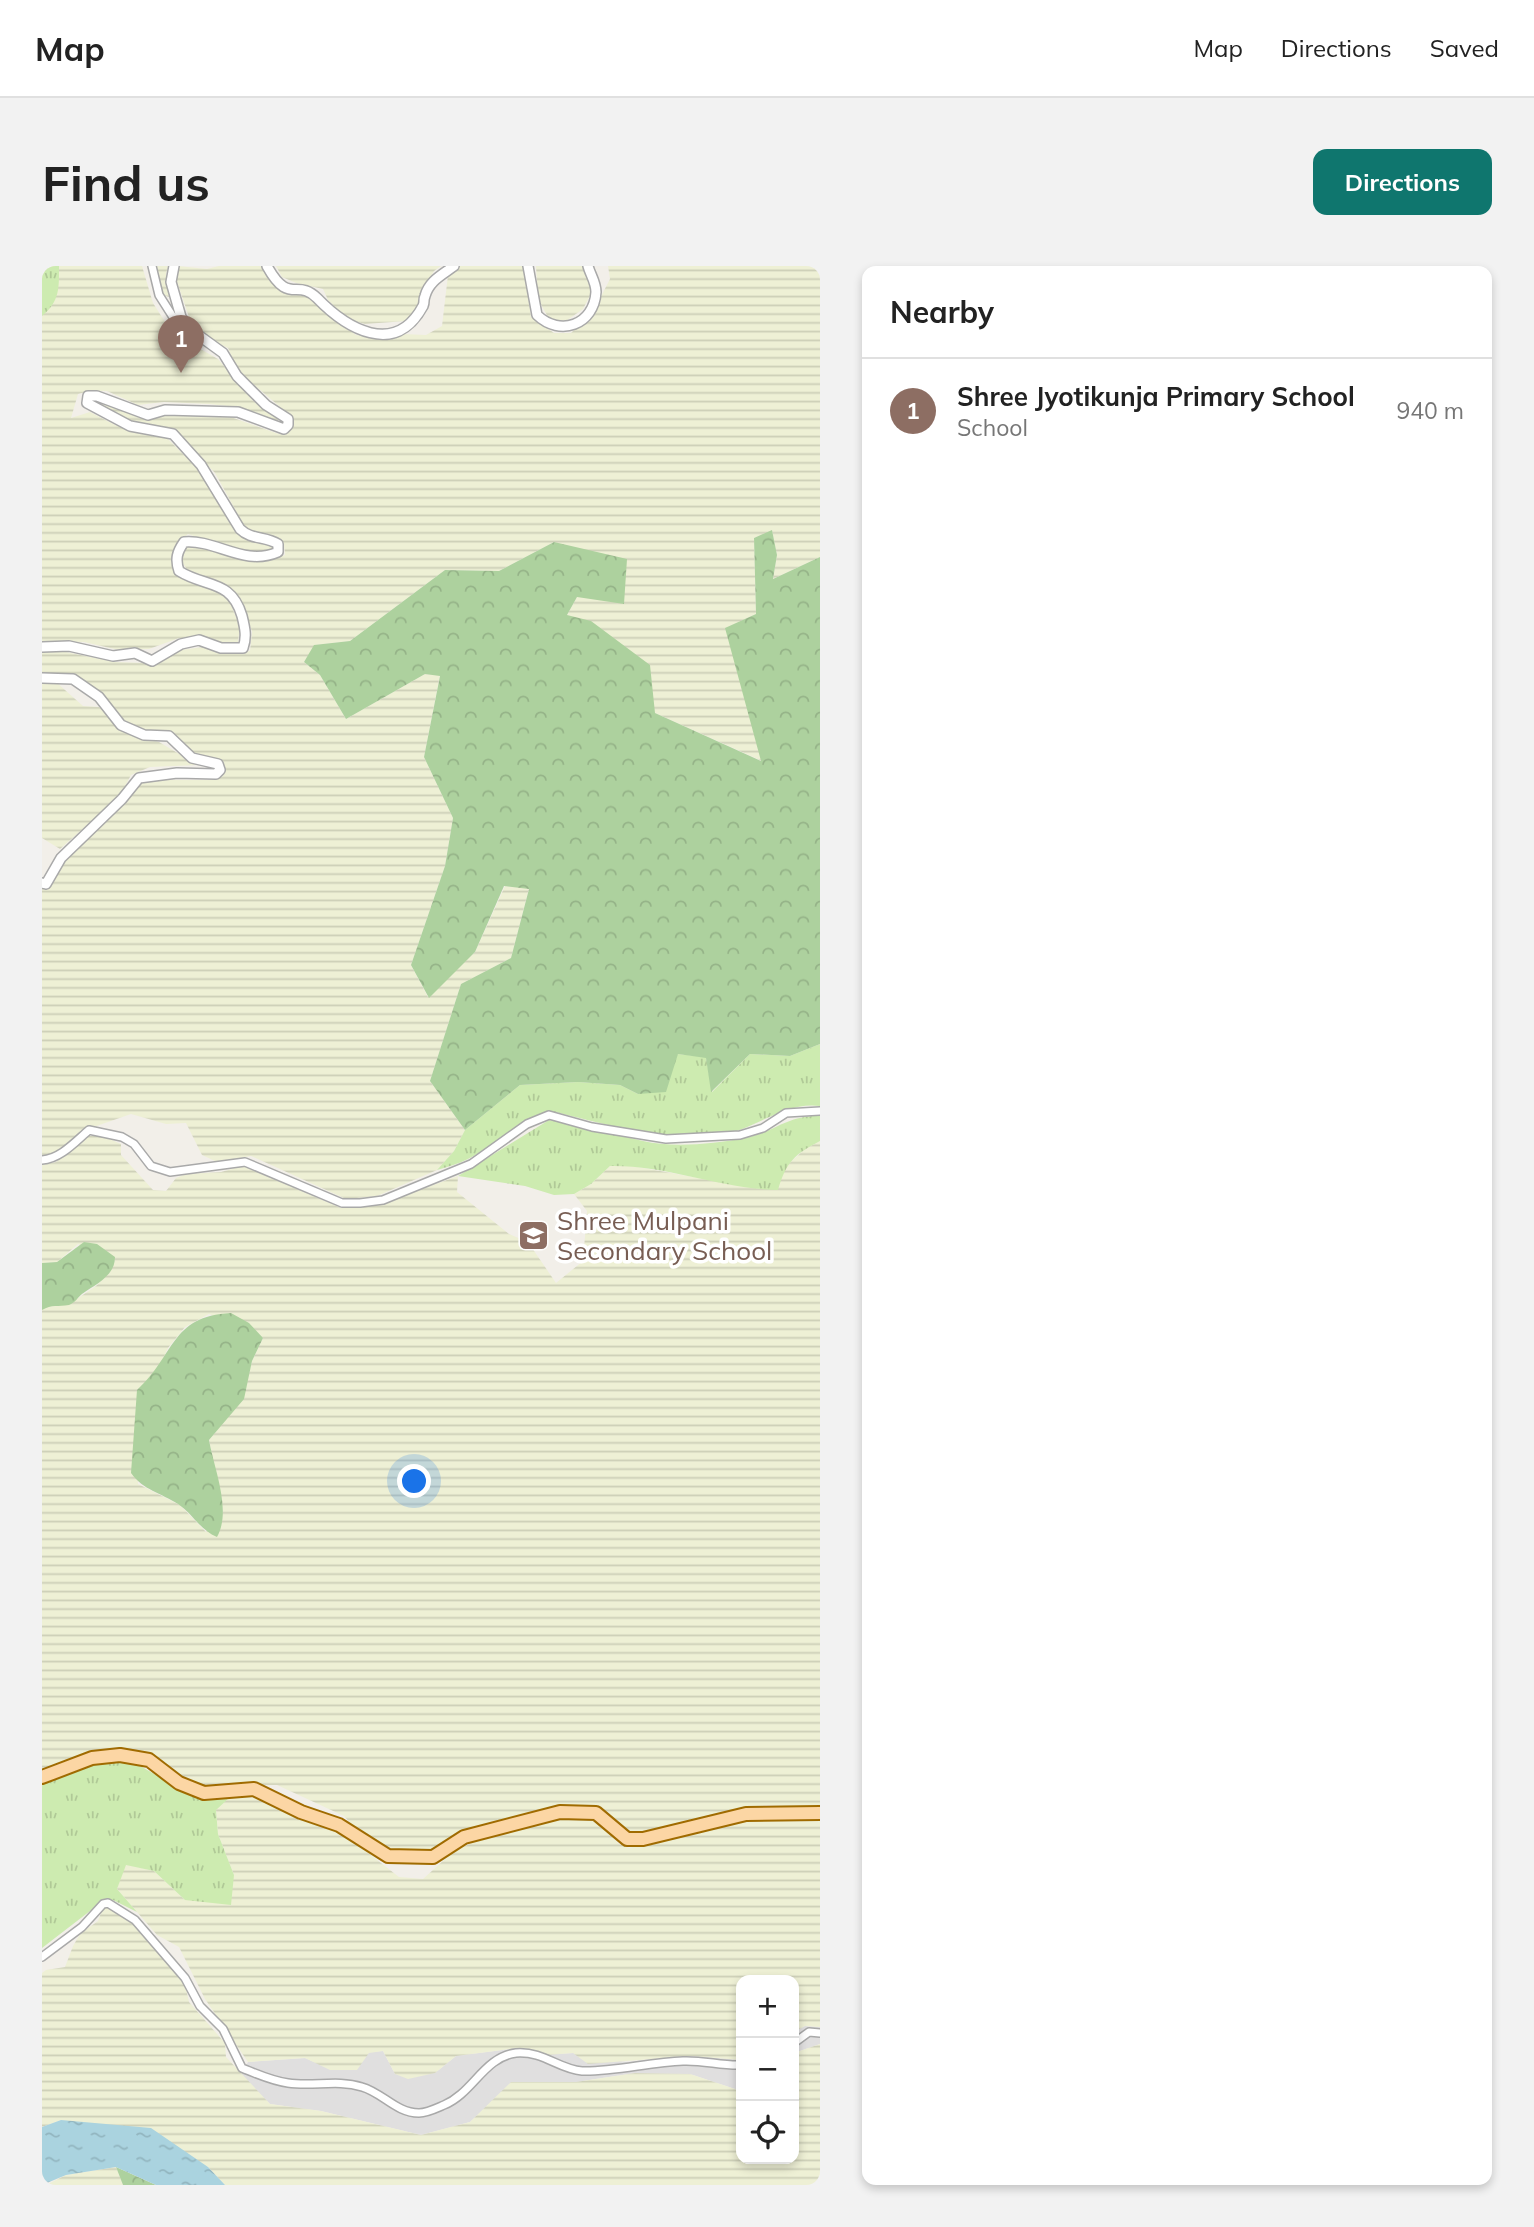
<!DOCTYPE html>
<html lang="en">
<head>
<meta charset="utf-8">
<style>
  body { margin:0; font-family:Mulish,sans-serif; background:#f2f2f2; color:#222 }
  .controls { position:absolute; right:21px; bottom:21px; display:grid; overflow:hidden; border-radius:14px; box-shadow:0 4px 10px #0003 }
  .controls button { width:63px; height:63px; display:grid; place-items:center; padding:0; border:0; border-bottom:2px solid #e0e0e0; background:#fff; color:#222; font:35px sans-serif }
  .you { position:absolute; left:373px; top:1216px; width:24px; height:24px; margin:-18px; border:5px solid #fff; border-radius:50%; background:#1a73e8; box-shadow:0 0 0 10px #1a73e833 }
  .badge { display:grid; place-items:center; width:46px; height:46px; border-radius:50%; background:#0f766e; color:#fff; font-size:23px; font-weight:700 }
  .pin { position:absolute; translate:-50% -58px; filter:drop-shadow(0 2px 4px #0008) }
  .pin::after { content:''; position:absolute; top:37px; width:24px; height:21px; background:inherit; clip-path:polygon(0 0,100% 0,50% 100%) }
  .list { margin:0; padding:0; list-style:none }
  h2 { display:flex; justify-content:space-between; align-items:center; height:91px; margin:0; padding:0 28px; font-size:30px }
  h2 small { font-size:23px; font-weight:400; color:#767676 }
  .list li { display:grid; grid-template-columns:46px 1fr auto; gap:21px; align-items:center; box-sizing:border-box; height:105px; padding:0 28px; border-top:2px solid #e0e0e0 }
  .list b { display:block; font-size:26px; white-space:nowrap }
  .list p { margin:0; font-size:23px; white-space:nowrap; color:#767676 }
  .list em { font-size:23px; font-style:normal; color:#767676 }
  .icon { flex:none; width:38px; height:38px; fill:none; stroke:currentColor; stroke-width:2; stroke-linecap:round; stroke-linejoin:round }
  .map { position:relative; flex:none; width:778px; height:1919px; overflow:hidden; border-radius:14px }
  header { display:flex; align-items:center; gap:42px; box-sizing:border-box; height:98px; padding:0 35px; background:#fff; border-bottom:2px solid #e0e0e0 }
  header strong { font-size:33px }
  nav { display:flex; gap:38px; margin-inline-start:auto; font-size:24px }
  .intro { display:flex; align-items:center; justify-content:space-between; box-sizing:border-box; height:168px; padding:0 42px }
  h1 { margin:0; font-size:49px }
  .button { padding:18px 32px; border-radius:14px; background:#0f766e; color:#fff; font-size:24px; font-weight:700 }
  main { display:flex; gap:42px; padding:0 42px }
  aside { flex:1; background:#fff; border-radius:14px; box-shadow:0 4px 10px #0003 }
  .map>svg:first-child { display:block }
</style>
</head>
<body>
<header>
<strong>Map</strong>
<nav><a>Map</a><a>Directions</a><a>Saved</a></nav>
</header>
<div class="intro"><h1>Find us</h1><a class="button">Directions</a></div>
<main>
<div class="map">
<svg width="778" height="1919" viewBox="0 0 778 1919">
  <defs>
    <pattern id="farmland-rules" width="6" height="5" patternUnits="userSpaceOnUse" patternTransform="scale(1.75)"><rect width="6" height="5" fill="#eef0d5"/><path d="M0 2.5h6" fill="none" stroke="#ccceb7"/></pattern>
    <pattern id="grass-tufts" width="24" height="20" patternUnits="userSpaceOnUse" patternTransform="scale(1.75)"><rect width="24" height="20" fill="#cdebb0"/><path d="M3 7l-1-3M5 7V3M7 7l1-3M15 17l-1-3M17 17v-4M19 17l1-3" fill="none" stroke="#b0c997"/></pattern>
    <pattern id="forest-crowns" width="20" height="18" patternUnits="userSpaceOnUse" patternTransform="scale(1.75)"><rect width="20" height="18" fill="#add19e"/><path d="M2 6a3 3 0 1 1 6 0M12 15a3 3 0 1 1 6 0" fill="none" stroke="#95b388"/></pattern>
    <pattern id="water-ripples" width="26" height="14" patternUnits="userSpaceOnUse" patternTransform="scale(1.75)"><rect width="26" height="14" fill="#aad3df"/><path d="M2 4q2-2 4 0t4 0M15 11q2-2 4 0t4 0" fill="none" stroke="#92b5bf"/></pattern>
  </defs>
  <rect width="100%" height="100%" fill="#f2efe9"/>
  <g fill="#e0dfdf">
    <polygon points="763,1760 778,1761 778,1778 752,1787 752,1766"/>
    <polygon points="476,1782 505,1789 531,1787 584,1796 648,1790 699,1793 699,1825 648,1808 593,1807 534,1816 470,1816 428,1856 379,1869 279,1845 228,1838 199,1810 206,1796 263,1792 288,1803 327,1786 341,1785 353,1808 393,1807 414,1790"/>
  </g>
  <g fill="url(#farmland-rules)" fill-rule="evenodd">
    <polygon points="0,0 100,0 111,37 130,67 176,93 210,134 237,152 235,157 196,141 167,138 122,136 96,139 65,125 48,125 36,128 29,152 48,146 73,159 126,173 154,201 189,256 232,279 230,284 220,287 188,284 146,268 135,277 129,292 135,310 185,329 198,361 196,376 183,378 168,372 137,372 107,383 77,384 42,376 0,375"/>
    <polygon points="115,0 126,0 124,8 127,31 121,29"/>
    <polygon points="136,0 165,3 177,0 220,0 237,24 265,31 314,69 335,72 361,68 384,69 400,60 406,9 418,0 482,0 489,51 512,67 529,67 552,44 568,13 566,0 778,0 778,291 731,313 735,289 730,265 712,272 714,348 684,362 720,495 613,447 525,349 535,331 512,276 457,305 403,304 308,375 273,379 262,396 278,409 304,453 383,408 398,409 382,491 411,552 403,600 369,699 386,731 433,686 463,620 487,622 469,692 419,718 388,815 423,864 412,885 395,904 335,930 304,933 209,890 175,896 160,889 144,857 124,858 89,848 43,864 11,888 0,891 0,620 23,591 101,514 169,514 181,510 182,496 147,487 123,466 95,463 83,456 56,425 27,408 0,408 0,386 19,385 73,396 103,397 122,394 139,384 162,381 176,387 208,385 210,366 201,338 182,317 146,305 140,296 143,283 150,279 185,290 227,295 243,289 242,278 233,272 205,265 173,207 132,164 92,157 53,139 56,134 102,153 152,146 186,150 237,168 247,164 251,152 196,105 186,82 167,73 147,51 133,10"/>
    <polygon points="234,0 399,0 392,5 383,21 379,39 364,55 323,58 305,53 286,34 281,23 254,17 240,11"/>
    <polygon points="494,0 543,0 551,24 541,43 524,55 507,53 496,33"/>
    <polygon points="14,416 41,440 57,441 81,465 117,476 156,499 108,501 89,509 81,524 61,545 18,583 0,572 0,418"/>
    <path d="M47 870H61L79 878V889L111 924 124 925 134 912 144 908 179 906 201 900 299 942H315L339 938 416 910 415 926 467 968 486 976 514 1017 541 995 545 945 532 928 549 918 568 900H590L719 923 763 883 778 875V1542L724 1539 596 1567 586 1565 557 1542 507 1543 448 1559 388 1587H365L344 1583 317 1567 302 1550 235 1519 156 1520 106 1490 71 1484 38 1490 0 1505V1044L7 1038 26 1039 54 1020 68 1006 73 994 36 978 15 996 0 997V899L14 896ZM167 1048 221 1072 210 1095 201 1133 167 1174 181 1246 164 1266 138 1239 96 1218 95 1124 115 1106 126 1082 143 1061Z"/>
    <polygon points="201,1529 226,1536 303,1569 357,1611 381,1613 412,1585 443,1571 511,1555 535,1552 557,1556 577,1578 587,1582 702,1553 778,1554 778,1761 763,1760 752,1766 752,1714 699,1714 698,1794 648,1790 546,1798 531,1787 505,1789 476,1782 414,1790 393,1807 366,1813 353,1808 341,1785 327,1787 315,1804 288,1804 263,1792 206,1796 163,1733 137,1681 115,1669 75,1623 83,1598 112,1605 143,1634 192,1609 176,1568 174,1543 187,1532"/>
    <polygon points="62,1639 89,1655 143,1718 147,1736 183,1777 184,1791 228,1838 279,1845 379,1869 428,1856 469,1816 534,1816 593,1807 648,1808 699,1825 699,1893 752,1893 752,1787 778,1778 778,1919 183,1919 166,1901 19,1854 0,1861 0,1707 4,1704 23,1701 31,1680 38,1668 56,1655"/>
    <polygon points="74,1901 81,1919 4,1919 24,1909"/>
  </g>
  <g fill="url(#grass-tufts)">
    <path d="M0 0H17C17 22 18 35 0 50Z"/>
    <path d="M778 778V840C742 835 712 865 676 869 619 875 567 859 513 846 478 851 456 878 426 893 416 898 405 901 395 904L412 885 423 864 478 819 536 816 578 819 596 828 636 788 664 791 670 826 708 788 748 790Z"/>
    <path d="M778 850V875C753 888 744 896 736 924 680 923 625 899 568 900L549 918 532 928 512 929 483 920 416 910 507 854C539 860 570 868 601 875 631 882 672 878 702 872 732 867 744 849 778 850Z"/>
    <polygon points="67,1494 93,1497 156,1533 187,1532 174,1544 176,1568 192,1609 189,1639 143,1634 112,1605 84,1599 75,1623 95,1646 71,1634 61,1635 0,1682 0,1517"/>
  </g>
  <g fill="url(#forest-crowns)">
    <polygon points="730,264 735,289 731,313 778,291 778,778 748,790 708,788 669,826 664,792 636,788 624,826 596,828 578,819 536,816 478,819 423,864 388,815 419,718 469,692 487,623 462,620 433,686 387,732 369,699 403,600 411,552 382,491 398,410 383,408 304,453 278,409 262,396 272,379 308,375 403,304 457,305 512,276 585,293 582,338 535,331 525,349 549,355 608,399 613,447 719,495 683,362 714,348 712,272"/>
    <path d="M42 976 55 978 73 991C73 1010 54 1018 40 1028 36 1031 33 1037 27 1039 16 1041 10 1038 0 1044V997L15 996Z"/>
    <path d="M189 1047 207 1057 221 1072 210 1095 202 1133 167 1174C172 1203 190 1244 175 1271 158 1264 151 1248 136 1238 119 1227 101 1224 89 1207L95 1124C133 1090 128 1050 189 1047Z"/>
    <polygon points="74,1901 114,1919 81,1919"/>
  </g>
  <polygon fill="url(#water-ripples)" points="19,1854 109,1862 166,1901 183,1919 114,1919 74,1901 24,1909 0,1919 0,1861"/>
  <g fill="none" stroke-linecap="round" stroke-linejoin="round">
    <defs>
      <g id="minor">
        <polyline points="110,0 117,29 131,51 139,51"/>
        <path d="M0 894C18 893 33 876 47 864L80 871 92 878 109 900 128 906 203 896 300 937H318L341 934 429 898 485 858 507 849 550 861 624 873 698 869 721 862 744 847 778 845"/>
        <path d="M0 1691 40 1661 61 1638 66 1637 93 1654 143 1712 158 1740 181 1763 200 1802C215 1808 230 1815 246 1817 271 1821 295 1813 320 1821 341 1827 354 1847 377 1847 385 1847 395 1842 402 1839 431 1827 442 1791 474 1787 502 1785 516 1803 540 1805 572 1806 608 1796 641 1795 661 1794 680 1800 699 1799"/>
        <polyline points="752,1777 767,1766 778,1767"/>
      </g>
      <g id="tertiary">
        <path d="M225 0C247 40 255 12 275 32 304 62 353 92 381 40 383 35 381 35 383 30 387 15 400 9 412 0"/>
        <path d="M486 0 495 49C518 71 552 59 554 26 554 16 548 8 546 0"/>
        <path d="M0 381 27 380 71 390 93 387 110 395 139 378 157 374 179 382H201C205 371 203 362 200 350 189 313 164 322 137 305 133 293 135 286 142 276 174 273 202 301 236 286V278C224 270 209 274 198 263L159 199 131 168 88 160 45 137 46 130H55L106 149 123 144 196 146 242 163 246 159V153L224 139 195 110 181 87 148 63 139 51 129 16 132 0"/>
        <polyline points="0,412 31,413 57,431 79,459 102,469 127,470 150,492 176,498 178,504 174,508 135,507 97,512 80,533 19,592 4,618 0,617"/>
      </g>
      <polyline id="primary" points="0,1511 50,1492 78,1489 107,1494 137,1517 162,1527 212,1523 259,1546 297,1559 346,1590 391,1591 422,1571 518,1546 554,1547 585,1573 601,1573 704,1548 778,1547"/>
    </defs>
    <use href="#minor" stroke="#a9a9a9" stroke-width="10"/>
    <use href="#tertiary" stroke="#a9a9a9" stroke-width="12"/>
    <use href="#primary" stroke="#a06b00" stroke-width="16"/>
    <use href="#minor" stroke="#fff" stroke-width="7"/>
    <use href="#tertiary" stroke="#fff" stroke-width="9"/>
    <use href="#primary" stroke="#fcd6a4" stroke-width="12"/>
  </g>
  <defs>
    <symbol id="school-square" viewBox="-11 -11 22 22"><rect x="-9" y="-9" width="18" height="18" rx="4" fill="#8d6e63" stroke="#fff"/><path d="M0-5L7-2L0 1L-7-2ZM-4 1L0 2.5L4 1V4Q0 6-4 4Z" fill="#fff"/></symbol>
  </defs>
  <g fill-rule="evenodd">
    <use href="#school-square" x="474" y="952" width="35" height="35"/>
  </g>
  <g text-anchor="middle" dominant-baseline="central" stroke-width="7" stroke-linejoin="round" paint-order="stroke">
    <g font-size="26" fill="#785e54" stroke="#fff" text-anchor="start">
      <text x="515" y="954">Shree Mulpani<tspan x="515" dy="30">Secondary School</tspan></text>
    </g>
  </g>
</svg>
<div class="controls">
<button>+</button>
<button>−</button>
<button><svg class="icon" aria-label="locate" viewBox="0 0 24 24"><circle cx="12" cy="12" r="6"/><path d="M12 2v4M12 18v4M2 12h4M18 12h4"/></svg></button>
</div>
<div class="you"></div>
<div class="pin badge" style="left:139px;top:107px;background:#8d6e63">1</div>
</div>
<aside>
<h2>Nearby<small></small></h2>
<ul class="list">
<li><span class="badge" style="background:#8d6e63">1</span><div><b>Shree Jyotikunja Primary School</b><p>School</p></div><em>940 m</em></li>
</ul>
</aside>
</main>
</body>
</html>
